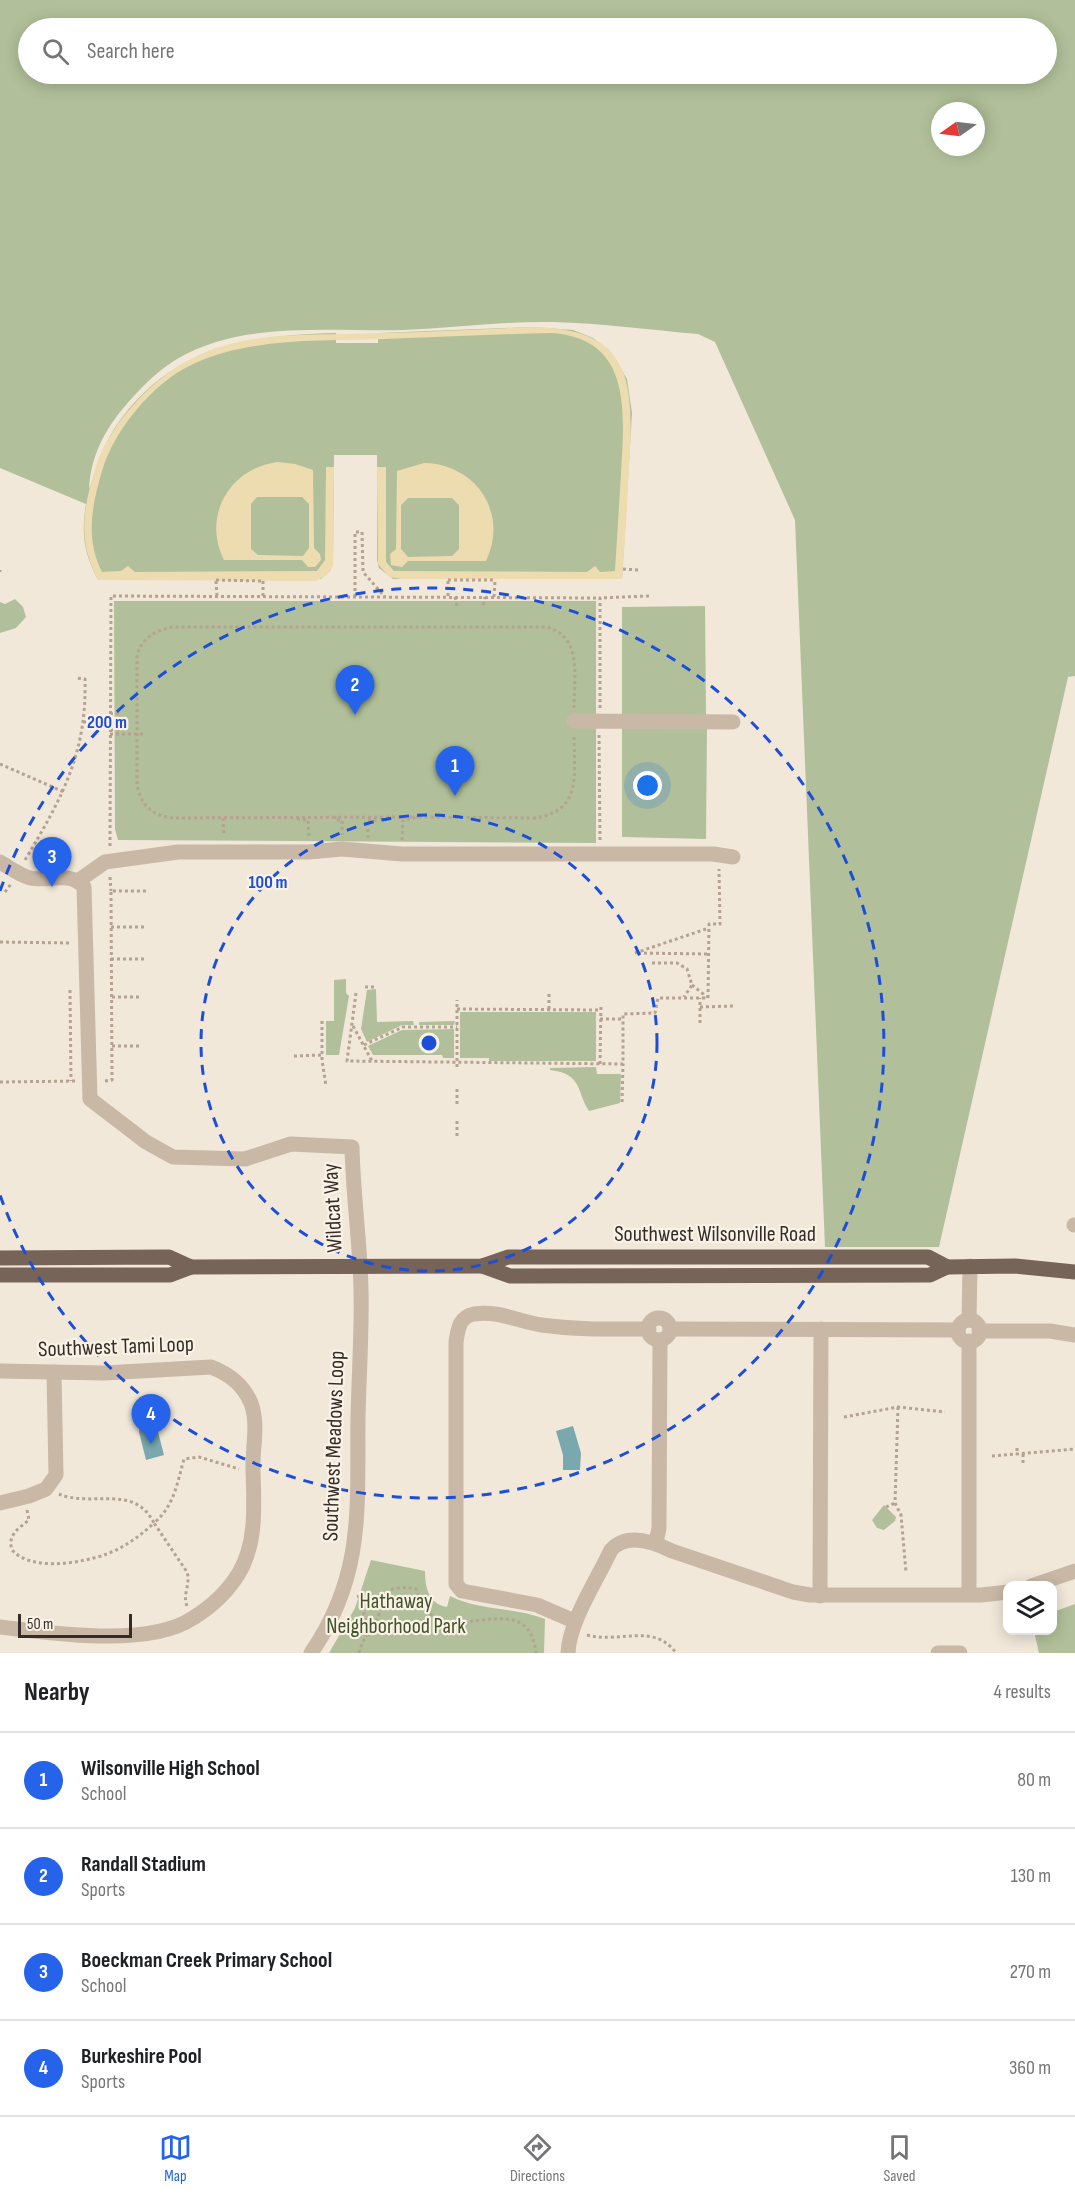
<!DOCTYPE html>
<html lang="en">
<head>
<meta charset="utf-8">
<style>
  body { margin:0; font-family:"Sofia Sans Condensed",sans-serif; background:#f6f6f6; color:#202124 }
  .controls { position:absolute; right:18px; bottom:18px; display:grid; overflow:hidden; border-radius:12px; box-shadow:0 3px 15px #0003 }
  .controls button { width:54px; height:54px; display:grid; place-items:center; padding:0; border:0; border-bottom:2px solid #e0e0e0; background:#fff; color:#202124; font:30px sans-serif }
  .compass { position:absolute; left:931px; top:102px; width:54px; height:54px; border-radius:50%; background:#fff; box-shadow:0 3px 15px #0003; rotate:256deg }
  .scale { position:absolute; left:18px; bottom:15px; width:114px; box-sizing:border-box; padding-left:6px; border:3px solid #352c27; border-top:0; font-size:16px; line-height:21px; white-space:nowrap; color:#352c27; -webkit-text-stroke:4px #f9f2e6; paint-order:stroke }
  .you { position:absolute; left:648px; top:786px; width:21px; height:21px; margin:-15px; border:4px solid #fff; border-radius:50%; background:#1a73e8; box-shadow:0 0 0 9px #1a73e833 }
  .badge { display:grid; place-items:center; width:39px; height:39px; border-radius:50%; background:#2563eb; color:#fff; font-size:20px; font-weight:700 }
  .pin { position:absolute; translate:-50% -50px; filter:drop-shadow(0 2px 3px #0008) }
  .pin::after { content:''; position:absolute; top:32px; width:21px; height:18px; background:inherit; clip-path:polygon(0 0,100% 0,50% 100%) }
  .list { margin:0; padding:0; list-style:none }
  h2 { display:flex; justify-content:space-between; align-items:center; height:78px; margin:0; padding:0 24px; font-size:26px }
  h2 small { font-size:20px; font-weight:400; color:#757577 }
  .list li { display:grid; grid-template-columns:39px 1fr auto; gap:18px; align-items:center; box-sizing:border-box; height:96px; padding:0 24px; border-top:2px solid #e0e0e0 }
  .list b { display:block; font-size:22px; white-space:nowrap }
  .list p { margin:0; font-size:20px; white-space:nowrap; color:#757577 }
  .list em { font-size:20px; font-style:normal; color:#757577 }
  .icon { flex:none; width:33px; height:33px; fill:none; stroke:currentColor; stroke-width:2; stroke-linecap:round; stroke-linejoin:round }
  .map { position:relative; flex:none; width:1075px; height:1653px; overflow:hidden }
  .search { position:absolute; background:#fff; box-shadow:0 3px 15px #0003; left:18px; right:18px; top:18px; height:66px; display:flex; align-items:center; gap:15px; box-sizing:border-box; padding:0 21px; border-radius:33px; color:#757577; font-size:22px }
  .sheet { height:462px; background:#fff }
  nav { display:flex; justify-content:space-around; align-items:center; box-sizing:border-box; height:84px; border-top:2px solid #e0e0e0; background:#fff; font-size:16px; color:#757577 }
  nav a { display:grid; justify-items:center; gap:3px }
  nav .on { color:#2563eb }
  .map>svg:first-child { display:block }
</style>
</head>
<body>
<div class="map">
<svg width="1075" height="1653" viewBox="0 0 1075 1653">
  <rect width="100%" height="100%" fill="#f1e8da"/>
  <g fill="#b1c09a" fill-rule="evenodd">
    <path d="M0 0H1075V676L1068 677 939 1247H825L795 520 715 342 698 334C650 330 601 323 553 322 504 321 454 328 404 330 330 332 244 320 177 359 160 369 146 383 133 397 108 424 91 452 89 489 97 469 102 448 114 429 167 348 245 335 336 333V343H378V333L531 327 573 330 593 338 609 350 627 379 632 413 622 579H393L379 568 377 560V455H334L333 561 330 571 321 579 98 580C84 553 81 534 86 504L0 468ZM28 28H1046V74H28ZM940 111H976V147H940Z"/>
    <polygon points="15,599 23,607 26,617 16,628 0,633 0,602 5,604"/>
    <polygon points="114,601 596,601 596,843 118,840 115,829"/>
    <polygon points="705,606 706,715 622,715 622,607"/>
    <polygon points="707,727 706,839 622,837 622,728"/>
    <polygon points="346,979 346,993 349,996 339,1055 326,1055 326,1021 334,1021 334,980"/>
    <polygon points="376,989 377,1022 413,1021 414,1025 402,1025 367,1042 361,1029 367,990"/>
    <polygon points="460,1012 596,1012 596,1061 489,1061 489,1058 460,1058"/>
    <polygon points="455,1021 454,1025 419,1025 419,1022"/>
    <polygon points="454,1029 454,1058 443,1058 442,1055 373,1055 368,1046 402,1030"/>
    <path d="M596 1067 597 1074H621L620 1103 589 1111C576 1091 583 1074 550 1070V1068Z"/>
    <polygon points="884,1505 896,1517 895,1521 884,1530 877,1528 872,1520"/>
    <path d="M371 1560 425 1571C425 1588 429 1604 447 1607L450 1596C479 1611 515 1607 545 1619L544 1653H329L355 1608Z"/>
    <polygon points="1075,1604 1075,1653 1039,1653 1034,1631 1052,1630 1053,1612"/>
  </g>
  <g fill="#eddcb0" fill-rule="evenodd">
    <path d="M531 327C634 328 634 383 629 468 627 505 625 542 622 579H401L389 577 378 564 377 467H386V562L394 571 587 572 595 566 600 572 615 571C617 539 619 506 621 474 624 415 634 339 552 333 496 334 440 337 384 339 321 341 250 337 191 365 153 383 114 430 102 471 92 505 85 538 102 572L121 571 128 566 135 572 317 571 325 560 326 467H334L333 566 326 576 315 581 98 580C77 539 83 509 96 466 104 442 119 420 137 401 208 324 286 337 381 333 431 332 481 329 531 327Z"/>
    <path d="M277 462 295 464 313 470 314 548 320 554 321 560 315 567H308L302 560H224C202 516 229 469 277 462ZM257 497H302L309 504V548L303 556 258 555 251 549V504Z"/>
    <path d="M424 463C476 464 509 513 486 561H408L402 567 391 565 390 554 396 549 397 471ZM408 498H452L459 505V549L452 556 408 557 401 549V505Z"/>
  </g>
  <g fill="#79a8ae">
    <polygon points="141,1413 157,1413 158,1432 164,1455 146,1460 139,1432"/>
    <polygon points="573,1426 581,1453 580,1470 563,1470 563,1455 556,1431"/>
  </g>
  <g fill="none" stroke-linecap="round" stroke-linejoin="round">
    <g stroke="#b5a290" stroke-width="3" stroke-dasharray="3 3" stroke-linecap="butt">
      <polyline points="623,569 638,570"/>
      <polyline points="0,570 0,572"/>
      <polyline points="216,580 263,581"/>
      <polyline points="448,580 495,580"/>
      <polyline points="216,581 217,596"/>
      <polyline points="448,581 448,597"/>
      <polyline points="263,596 263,581"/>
      <polyline points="355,597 355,532 362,532 363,572 385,597"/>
      <polyline points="455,597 457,606"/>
      <polyline points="494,597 495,581"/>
      <polyline points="483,605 485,597"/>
      <polyline points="600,708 600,598 649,596"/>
      <polyline points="110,714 122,713"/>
      <polyline points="83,722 110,722"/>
      <polyline points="110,730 121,730"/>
      <polyline points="110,734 144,734"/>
      <polyline points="599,735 600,840"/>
      <polyline points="0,764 64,792"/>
      <polyline points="335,816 335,820 342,820 342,835"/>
      <path d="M419 817 173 818C152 816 139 804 137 783V656C141 638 156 630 173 627H546C583 635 574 679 574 708"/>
      <polyline points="223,818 224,835"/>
      <polyline points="297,819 308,820 309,838"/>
      <polyline points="368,838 368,820 375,820 375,816"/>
      <path d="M402 840 403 820 419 817 533 818C583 813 574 773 574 736"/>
      <polyline points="110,846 111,596 600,598"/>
      <path d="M25 860C62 798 87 753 85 679L76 678"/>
      <polyline points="110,877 111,891"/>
      <polyline points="5,892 11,884"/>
      <polyline points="111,927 144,927"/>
      <polyline points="0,942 70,943"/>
      <polyline points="635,953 709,928"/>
      <polyline points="638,953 708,954"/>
      <polyline points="111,959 144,959"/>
      <polyline points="652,963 677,963 687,969 692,985 684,997"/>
      <polyline points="692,985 707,997"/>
      <polyline points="365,987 376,987"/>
      <polyline points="70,990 71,1081"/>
      <polyline points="356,993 347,1061 623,1064 623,1014 655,1013 658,998 708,998 709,924 720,924 719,869"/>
      <polyline points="112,997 139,997"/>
      <polyline points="700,1007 733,1006"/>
      <polyline points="457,1009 600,1010"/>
      <polyline points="549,1009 549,992"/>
      <polyline points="600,1019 623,1019"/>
      <polyline points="322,1021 322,1060 326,1086"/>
      <polyline points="700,1023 700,998"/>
      <polyline points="353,1026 372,1061"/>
      <polyline points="364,1045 403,1027 457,1027"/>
      <polyline points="112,1046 139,1046"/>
      <polyline points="294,1056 322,1055"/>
      <polyline points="600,1064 601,1004"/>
      <polyline points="457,1067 457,1000"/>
      <polyline points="105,1081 112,1080 111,891 149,891"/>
      <polyline points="0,1082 77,1081"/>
      <polyline points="622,1102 623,1064"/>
      <polyline points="457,1104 457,1088"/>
      <polyline points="457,1121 457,1138"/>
      <polyline points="898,1407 895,1503 901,1515 906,1572"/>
      <polyline points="844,1417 898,1407 945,1412"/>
      <polyline points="1017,1448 1017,1455"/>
      <polyline points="1023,1454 1023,1463"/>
      <polyline points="992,1456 1075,1449"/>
      <polyline points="886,1507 895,1503"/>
      <path d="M27 1510 29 1520C19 1528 7 1535 12 1550 32 1572 81 1563 107 1554 125 1547 140 1536 154 1523 134 1483 92 1508 59 1494"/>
      <polyline points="358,1595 368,1628"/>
      <path d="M187 1606C182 1595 191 1584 187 1572L154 1523C174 1506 177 1484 184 1459L199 1457 239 1469"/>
      <path d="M587 1635C618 1644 654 1622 676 1653"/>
      <path d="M359 1653C363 1637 370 1633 376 1621 383 1608 379 1591 397 1588 404 1588 410 1587 416 1589 420 1600 424 1610 434 1617 466 1636 529 1591 536 1653"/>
    </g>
    <g stroke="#c9b8a6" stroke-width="15">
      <polyline points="574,721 733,722"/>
      <path d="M0 862C9 867 19 875 30 878 49 882 69 870 84 887L90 1099 146 1142 173 1157 245 1159 291 1144 352 1147C353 1195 360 1242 361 1289 362 1331 359 1374 358 1417 357 1506 365 1575 311 1653"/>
      <polyline points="78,881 105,862 178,852 309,852 342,849 402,854 713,854 733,857"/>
      <polyline points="1074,1225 1075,1225"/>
      <circle cx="659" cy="1329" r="11"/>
      <polyline points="969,1320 970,1266"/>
      <circle cx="969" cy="1331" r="11"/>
      <polyline points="670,1329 958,1330"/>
      <polyline points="979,1331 1050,1331 1075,1335"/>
      <path d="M0 1371 104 1373 211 1367C229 1374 243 1384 251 1403 259 1425 252 1448 253 1471 254 1505 257 1542 239 1573 228 1591 211 1607 193 1618 148 1648 52 1633 0 1627"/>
      <polyline points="0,1503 29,1496 46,1489 56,1475 54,1372"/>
      <polyline points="656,1543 659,1528 660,1340"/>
      <polyline points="1031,1586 1075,1571"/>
      <polyline points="969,1594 969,1341"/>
      <polyline points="820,1596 821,1329"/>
      <path d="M574 1621 537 1605 462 1591 456 1584V1342C458 1329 459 1317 474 1314 499 1310 519 1322 542 1325 577 1330 613 1329 649 1329"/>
      <path d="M568 1653C569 1622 597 1580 611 1550 627 1532 654 1542 672 1551L793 1592 810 1595H981L1008 1592"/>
      <polyline points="938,1653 960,1653"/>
    </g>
    <g stroke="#776458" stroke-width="15">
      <polyline points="0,1258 169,1257 191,1267"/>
      <polyline points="482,1266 510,1276 930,1275 947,1267 1015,1266 1075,1272"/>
      <polyline points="0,1275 170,1275 191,1267 482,1266 508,1257 928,1257 947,1267"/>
    </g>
  </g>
  <g fill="none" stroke="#1d4ed8" stroke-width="3" stroke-dasharray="10 8">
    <circle cx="429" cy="1043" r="228"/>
    <path d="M0 891A455 455 0 1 1 0 1195"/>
  </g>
  <g text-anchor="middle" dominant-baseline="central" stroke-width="4.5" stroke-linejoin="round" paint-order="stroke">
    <g font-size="22" fill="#352c27" stroke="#f9f2e6">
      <text transform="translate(333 1208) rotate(-93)">Wildcat Way</text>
      <text x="715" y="1234">Southwest Wilsonville Road</text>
      <text transform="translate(116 1347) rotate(-2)">Southwest Tami Loop</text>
      <text transform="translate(334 1446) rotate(-88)">Southwest Meadows Loop</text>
    </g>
    <g font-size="22" fill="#42532b" stroke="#f9f2e6">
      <text x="396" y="1601">Hathaway<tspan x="396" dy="25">Neighborhood Park</tspan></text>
    </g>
  </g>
  <circle cx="429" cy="1043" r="9" fill="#1d4ed8" stroke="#f9f2e6" stroke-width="3"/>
  <g font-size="18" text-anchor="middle" font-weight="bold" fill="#1d4ed8" stroke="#f9f2e6" stroke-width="4.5" stroke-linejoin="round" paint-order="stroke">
    <text x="107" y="728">200 m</text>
    <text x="268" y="888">100 m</text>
  </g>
</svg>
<div class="controls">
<button><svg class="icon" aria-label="layers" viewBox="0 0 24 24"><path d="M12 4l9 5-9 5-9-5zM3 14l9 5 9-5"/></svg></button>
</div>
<svg class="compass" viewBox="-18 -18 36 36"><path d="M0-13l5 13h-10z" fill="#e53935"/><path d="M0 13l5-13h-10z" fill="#757577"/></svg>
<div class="scale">50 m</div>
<div class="you"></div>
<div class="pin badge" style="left:455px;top:796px">1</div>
<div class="pin badge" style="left:355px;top:715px">2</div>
<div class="pin badge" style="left:52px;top:887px">3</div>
<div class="pin badge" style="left:151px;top:1444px">4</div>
<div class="search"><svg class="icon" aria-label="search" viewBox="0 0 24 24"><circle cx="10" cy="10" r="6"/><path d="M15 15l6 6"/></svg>Search here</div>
</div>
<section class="sheet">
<h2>Nearby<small>4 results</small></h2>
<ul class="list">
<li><span class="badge">1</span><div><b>Wilsonville High School</b><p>School</p></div><em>80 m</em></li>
<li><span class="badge">2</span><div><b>Randall Stadium</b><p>Sports</p></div><em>130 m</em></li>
<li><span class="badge">3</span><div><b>Boeckman Creek Primary School</b><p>School</p></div><em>270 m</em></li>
<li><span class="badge">4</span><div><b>Burkeshire Pool</b><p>Sports</p></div><em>360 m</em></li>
</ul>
</section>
<nav>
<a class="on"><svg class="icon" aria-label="map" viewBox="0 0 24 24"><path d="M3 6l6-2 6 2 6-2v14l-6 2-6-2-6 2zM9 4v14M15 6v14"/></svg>Map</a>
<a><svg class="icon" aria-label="directions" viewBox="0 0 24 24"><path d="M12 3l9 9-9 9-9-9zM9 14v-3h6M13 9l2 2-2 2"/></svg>Directions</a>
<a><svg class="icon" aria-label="saved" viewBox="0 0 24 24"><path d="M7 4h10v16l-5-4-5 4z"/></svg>Saved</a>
</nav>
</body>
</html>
